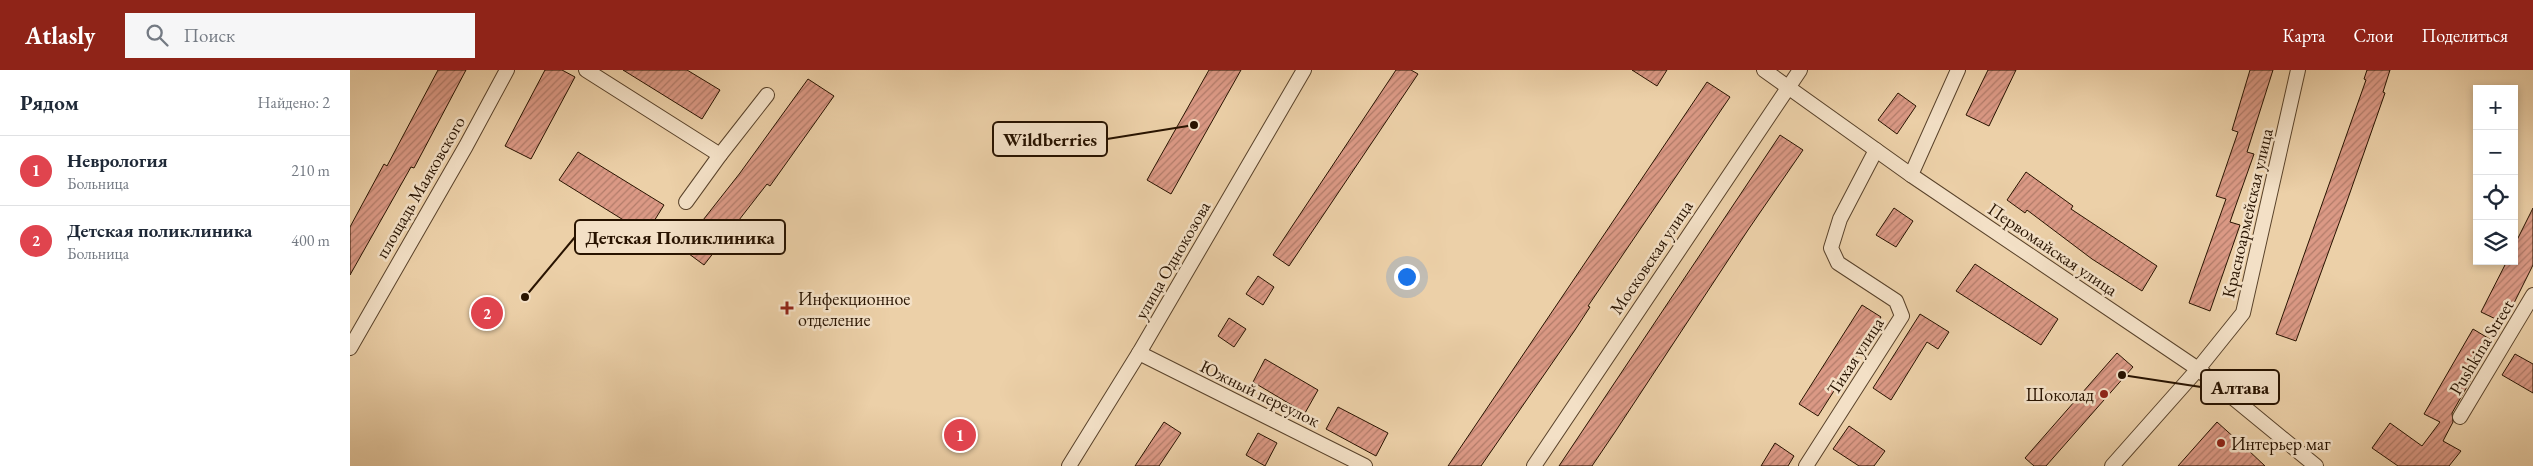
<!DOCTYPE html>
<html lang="ru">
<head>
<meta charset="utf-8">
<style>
  body { margin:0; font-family:"EB Garamond",serif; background:#f6f6f7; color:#1f2937 }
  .controls { position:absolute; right:15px; top:15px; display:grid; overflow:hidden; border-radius:0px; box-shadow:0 2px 8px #0003 }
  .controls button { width:45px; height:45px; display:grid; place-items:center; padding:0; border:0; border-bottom:1px solid #e0e1e3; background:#fff; color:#1f2937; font:25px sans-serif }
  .you { position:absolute; left:1056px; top:206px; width:18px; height:18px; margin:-12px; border:4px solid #fff; border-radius:50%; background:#1a73e8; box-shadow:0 0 0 8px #1a73e833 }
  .badge { display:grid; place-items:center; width:32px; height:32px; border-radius:50%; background:#8f2418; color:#fff; font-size:16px; font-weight:700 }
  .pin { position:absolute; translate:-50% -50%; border:2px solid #fff; box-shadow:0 1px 5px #0006 }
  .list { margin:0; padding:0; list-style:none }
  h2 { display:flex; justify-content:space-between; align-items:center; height:65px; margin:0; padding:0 20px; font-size:21px }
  h2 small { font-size:16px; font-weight:400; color:#747a83 }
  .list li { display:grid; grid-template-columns:32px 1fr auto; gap:15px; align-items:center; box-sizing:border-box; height:70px; padding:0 20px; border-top:1px solid #e0e1e3 }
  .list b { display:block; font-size:19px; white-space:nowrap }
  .list p { margin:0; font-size:16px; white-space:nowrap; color:#747a83 }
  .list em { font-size:16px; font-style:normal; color:#747a83 }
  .icon { flex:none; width:28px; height:28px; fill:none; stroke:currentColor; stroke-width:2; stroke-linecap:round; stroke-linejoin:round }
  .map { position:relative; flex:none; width:2183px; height:396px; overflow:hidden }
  header { display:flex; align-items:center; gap:30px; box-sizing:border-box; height:70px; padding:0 25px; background:#8f2418; color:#fff }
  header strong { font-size:24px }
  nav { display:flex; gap:28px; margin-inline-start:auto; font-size:18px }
  .search { width:350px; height:45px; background:#f6f6f7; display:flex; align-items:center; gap:12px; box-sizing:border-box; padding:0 18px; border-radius:0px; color:#747a83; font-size:19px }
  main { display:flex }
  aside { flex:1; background:#fff }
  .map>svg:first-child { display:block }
</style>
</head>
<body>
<header>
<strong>Atlasly</strong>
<div class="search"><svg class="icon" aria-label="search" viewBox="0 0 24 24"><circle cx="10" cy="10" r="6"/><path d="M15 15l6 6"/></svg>Поиск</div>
<nav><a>Карта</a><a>Слои</a><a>Поделиться</a></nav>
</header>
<main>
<aside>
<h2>Рядом<small>Найдено: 2</small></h2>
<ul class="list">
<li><span class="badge" style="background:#e0444e">1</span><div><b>Неврология</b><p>Больница</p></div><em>210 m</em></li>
<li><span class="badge" style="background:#e0444e">2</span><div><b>Детская поликлиника</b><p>Больница</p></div><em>400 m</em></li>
</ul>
</aside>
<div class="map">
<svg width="2183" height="396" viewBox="0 0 2183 396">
  <defs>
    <pattern id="building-hatch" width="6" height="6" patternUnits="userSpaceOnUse" patternTransform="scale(1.25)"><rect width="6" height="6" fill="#db9985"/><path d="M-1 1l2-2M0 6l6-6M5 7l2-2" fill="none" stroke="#b27c6a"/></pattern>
  </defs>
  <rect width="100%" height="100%" fill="#ecd0a8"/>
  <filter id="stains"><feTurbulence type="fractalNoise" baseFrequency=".004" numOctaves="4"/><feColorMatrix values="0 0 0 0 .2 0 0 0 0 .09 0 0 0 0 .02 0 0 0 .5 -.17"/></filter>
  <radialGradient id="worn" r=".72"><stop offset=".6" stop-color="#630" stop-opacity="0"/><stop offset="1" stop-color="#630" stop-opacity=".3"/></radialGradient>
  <g fill="url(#building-hatch)" stroke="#281300">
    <polygon points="88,0 116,0 64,98 61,97 0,205 0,157 34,94 37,96"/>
    <polygon points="195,0 212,0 225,7 181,89 155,76"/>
    <polygon points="273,0 337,0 370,20 352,49"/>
    <polygon points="859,0 891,0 821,124 797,110"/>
    <polygon points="1046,0 1061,0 1068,4 939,196 923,185"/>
    <polygon points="1282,0 1317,0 1307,16"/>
    <polygon points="1638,0 1666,0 1639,56 1616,45"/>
    <polygon points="1900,0 1923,0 1897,82 1904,84 1880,152 1890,155 1860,241 1839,233 1876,129 1866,126 1888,62 1882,60"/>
    <polygon points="2017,0 2040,0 2033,22 2035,23 1996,134 1946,271 1926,264 2016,10 2014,9"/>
    <polygon points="458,9 484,26 420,116 417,114 354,195 331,178 390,103"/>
    <polygon points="1357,12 1380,27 1238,236 1240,237 1225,260 1131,396 1098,396"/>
    <polygon points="1548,23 1566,36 1547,64 1528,50"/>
    <polygon points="1430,65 1453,80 1398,160 1265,362 1242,396 1209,396"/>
    <polygon points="228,82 314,135 296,164 209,110"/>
    <polygon points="1676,102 1723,136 1721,139 1807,196 1792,221 1742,189 1677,140 1675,143 1657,130"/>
    <polygon points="1544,138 1563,151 1546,177 1526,165"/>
    <polygon points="2183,138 2183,195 2154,253 2131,242 2157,191 2164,191 2164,176"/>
    <polygon points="1625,194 1708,249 1691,275 1606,221"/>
    <polygon points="908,206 924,217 913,235 896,224"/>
    <polygon points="1512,235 1531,247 1468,346 1449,334"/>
    <polygon points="1570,244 1599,262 1588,279 1577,272 1541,330 1523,318"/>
    <polygon points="879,248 896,259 884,277 868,266"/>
    <polygon points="2123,259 2143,271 2102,343 2103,352 2093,371 2111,381 2099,396 2048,396 2022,378 2040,353 2072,376 2090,352 2074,344"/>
    <polygon points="1767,283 1783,297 1696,396 1684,396 1675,388"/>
    <polygon points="2165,284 2183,294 2183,323 2152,305"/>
    <polygon points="915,289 968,320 955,343 903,312"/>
    <polygon points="988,337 1038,363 1026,386 976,359"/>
    <polygon points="814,352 831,363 809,396 785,396"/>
    <polygon points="1867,352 1897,379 1915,396 1828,396"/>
    <polygon points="1499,356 1535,381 1524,396 1509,396 1483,379"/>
    <polygon points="908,363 927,373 915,396 896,385"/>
    <polygon points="1425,373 1444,386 1438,396 1411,396"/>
  </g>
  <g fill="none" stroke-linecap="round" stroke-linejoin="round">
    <defs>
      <g id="minor">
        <polyline points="236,0 370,85 417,25"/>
        <polyline points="1414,0 1561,105 1848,299 1966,396"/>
        <polyline points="1561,105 1608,0"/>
        <polyline points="336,132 370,85"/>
        <polyline points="0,278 116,76 157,0"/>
        <polyline points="789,283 1015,396"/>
        <polyline points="2110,347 2183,225"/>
        <polyline points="719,396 789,283 954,0"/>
        <polyline points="1184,396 1450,0"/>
        <polyline points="1456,396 1552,246 1546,231 1488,193 1481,178 1490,149 1526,80"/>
        <polyline points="1762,396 1848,299 1893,243 1948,0"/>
      </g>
    </defs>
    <use href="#minor" stroke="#59422a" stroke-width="16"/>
    <use href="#minor" stroke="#f3e0c6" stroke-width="14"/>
  </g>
  <g fill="#8f2418" stroke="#f3e0c6" stroke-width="2">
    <path d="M434.5 230.5h5v5h5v5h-5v5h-5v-5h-5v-5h5z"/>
    <circle cx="1754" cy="324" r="5"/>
    <circle cx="1871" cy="373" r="5"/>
  </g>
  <g text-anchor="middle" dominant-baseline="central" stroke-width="5" stroke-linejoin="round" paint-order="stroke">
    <g font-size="18" fill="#281300" stroke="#f3e0c6">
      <text transform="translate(70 117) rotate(-60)">площадь Маяковского</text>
      <text transform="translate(1897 143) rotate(-77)">Красноармейская улица</text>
      <text transform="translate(1703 179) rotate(34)">Первомайская улица</text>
      <text transform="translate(1301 187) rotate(-56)">Московская улица</text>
      <text transform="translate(822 190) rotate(-60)">улица Однокозова</text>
      <text transform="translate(2131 277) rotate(-59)">Pushkina Street</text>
      <text transform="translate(1505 286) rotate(-57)">Тихая улица</text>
      <text transform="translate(910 323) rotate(26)">Южный переулок</text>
    </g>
    <g font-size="18" fill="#281300" stroke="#f3e0c6" text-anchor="start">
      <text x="448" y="228">Инфекционное<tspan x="448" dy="21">отделение</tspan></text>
      <text x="1744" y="324" text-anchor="end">Шоколад</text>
      <text x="1881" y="373">Интерьер маг</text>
    </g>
  </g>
  <path fill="none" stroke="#281300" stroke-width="2" d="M844 55L757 69M175 227L225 167M1772 305L1851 317"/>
  <g fill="#281300" stroke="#f3e0c6" stroke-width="2">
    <circle cx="844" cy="55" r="5"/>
    <circle cx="175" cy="227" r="5"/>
    <circle cx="1772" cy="305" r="5"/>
  </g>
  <g fill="#f3e0c6" stroke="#281300" stroke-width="2">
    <rect x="643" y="52" width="114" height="34" rx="5"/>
    <rect x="225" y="150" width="210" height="34" rx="5"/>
    <rect x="1851" y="300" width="78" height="34" rx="5"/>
  </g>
  <g font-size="19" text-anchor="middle" font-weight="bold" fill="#281300">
    <text x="700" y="76">Wildberries</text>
    <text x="330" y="174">Детская Поликлиника</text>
    <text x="1890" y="324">Алтава</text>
  </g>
  <rect width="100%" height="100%" filter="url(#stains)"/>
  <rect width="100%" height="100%" fill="url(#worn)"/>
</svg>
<div class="controls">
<button>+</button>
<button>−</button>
<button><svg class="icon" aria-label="locate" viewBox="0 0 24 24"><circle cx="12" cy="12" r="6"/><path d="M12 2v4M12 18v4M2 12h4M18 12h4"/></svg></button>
<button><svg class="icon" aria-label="layers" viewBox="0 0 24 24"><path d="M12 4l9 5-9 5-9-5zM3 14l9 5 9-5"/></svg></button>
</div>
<div class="you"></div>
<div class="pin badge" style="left:610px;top:365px;background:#e0444e">1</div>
<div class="pin badge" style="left:137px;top:243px;background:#e0444e">2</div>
</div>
</main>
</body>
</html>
